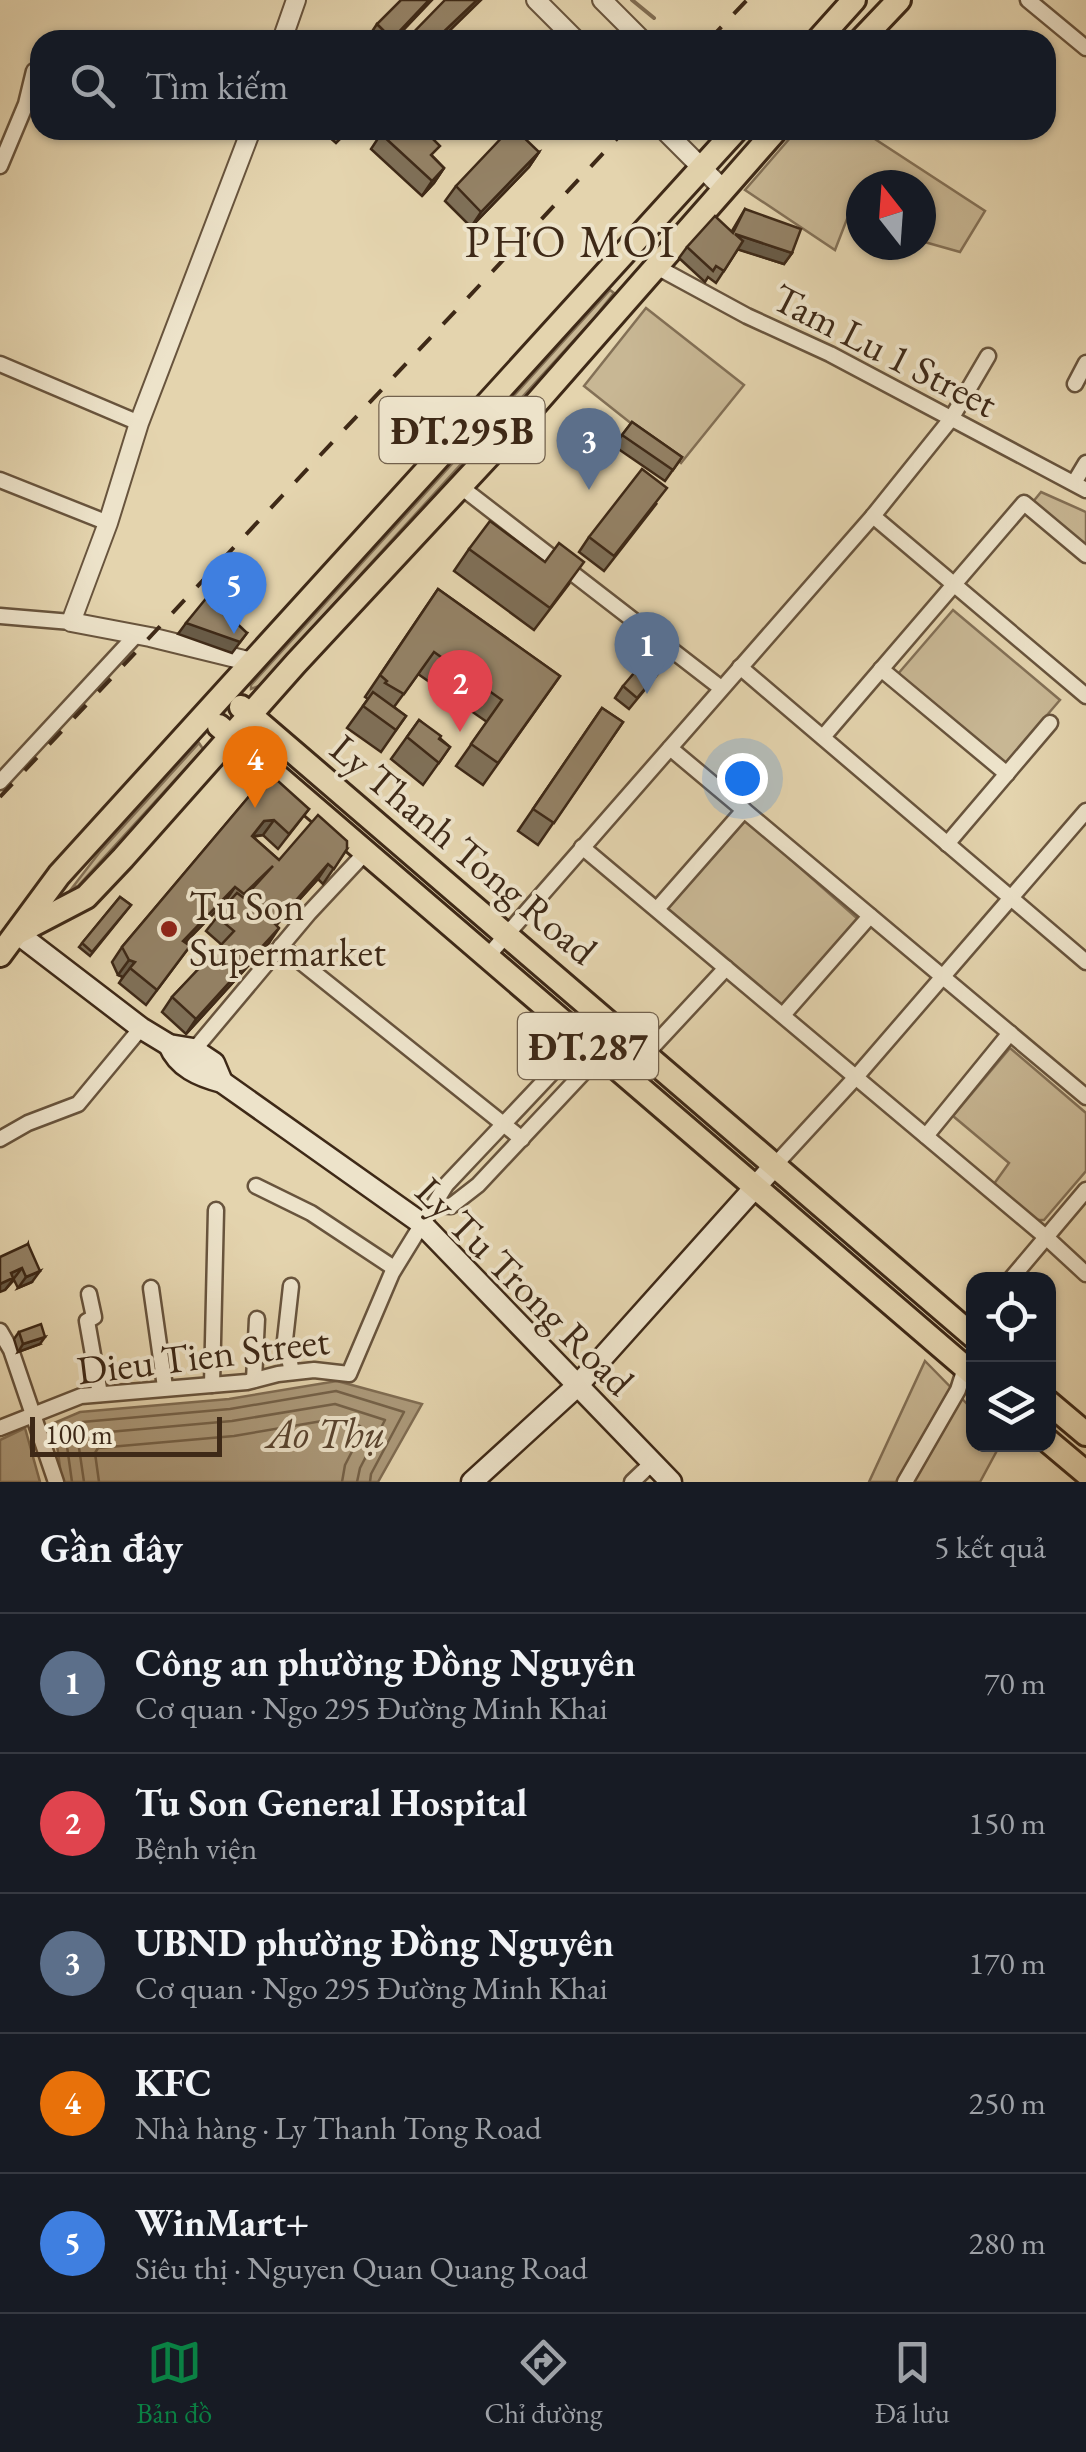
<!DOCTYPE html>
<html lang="vi">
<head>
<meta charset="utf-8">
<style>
  body { margin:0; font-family:"EB Garamond",serif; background:#242831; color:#f1f3f6 }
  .controls { position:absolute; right:30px; bottom:30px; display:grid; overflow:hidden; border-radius:20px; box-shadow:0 2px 8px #0004 }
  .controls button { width:90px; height:90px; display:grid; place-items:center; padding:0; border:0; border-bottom:2px solid #363941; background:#171b24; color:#f1f3f6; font:50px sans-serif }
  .compass { position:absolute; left:846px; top:170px; width:90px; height:90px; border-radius:50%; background:#171b24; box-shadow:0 2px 8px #0004; rotate:343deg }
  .scale { position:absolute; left:30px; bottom:25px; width:192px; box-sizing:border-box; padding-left:10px; border:5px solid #3e2917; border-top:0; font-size:28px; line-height:35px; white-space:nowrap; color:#3e2917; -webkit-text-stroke:8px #ede3ca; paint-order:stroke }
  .you { position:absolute; left:742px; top:778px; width:35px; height:35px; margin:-25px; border:8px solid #fff; border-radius:50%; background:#1a73e8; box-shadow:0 0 0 15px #1a73e833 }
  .badge { display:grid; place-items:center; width:65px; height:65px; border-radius:50%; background:#0b8043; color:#fff; font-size:32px; font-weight:700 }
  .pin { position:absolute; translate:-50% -82px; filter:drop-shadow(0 2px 5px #0008) }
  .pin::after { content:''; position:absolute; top:52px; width:35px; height:30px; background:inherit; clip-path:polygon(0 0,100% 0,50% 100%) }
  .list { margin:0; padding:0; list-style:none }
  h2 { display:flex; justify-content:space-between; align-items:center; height:130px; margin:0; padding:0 40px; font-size:42px }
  h2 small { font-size:32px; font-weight:400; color:#9ea1a6 }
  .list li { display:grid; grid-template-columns:65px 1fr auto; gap:30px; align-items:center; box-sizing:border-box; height:140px; padding:0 40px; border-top:2px solid #363941 }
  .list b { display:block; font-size:38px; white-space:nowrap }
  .list p { margin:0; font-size:32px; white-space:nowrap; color:#9ea1a6 }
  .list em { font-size:32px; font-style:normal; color:#9ea1a6 }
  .icon { flex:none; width:55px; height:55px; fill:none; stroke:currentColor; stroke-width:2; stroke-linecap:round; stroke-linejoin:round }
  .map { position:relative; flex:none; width:1086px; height:1482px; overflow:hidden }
  .search { position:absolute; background:#171b24; box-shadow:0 2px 8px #0004; left:30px; right:30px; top:30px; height:110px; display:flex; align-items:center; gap:25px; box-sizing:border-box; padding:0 35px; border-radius:30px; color:#9ea1a6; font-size:38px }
  .sheet { height:830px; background:#171b24 }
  nav { display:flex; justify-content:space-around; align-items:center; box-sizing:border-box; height:140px; border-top:2px solid #363941; background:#171b24; font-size:28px; color:#9ea1a6 }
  nav a { display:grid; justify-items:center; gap:5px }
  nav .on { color:#0b8043 }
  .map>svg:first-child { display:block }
</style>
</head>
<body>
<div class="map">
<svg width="1086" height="1482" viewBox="0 0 1086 1482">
  <rect width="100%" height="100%" fill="#e4d4ae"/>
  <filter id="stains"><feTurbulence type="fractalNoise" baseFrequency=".002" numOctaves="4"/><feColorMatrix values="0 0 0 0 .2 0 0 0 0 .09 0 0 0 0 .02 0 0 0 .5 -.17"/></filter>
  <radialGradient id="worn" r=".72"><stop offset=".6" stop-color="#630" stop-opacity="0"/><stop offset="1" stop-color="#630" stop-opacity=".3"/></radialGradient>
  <g fill="#c8b794" stroke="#837056" stroke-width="2.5">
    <polygon points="797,130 861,130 985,211 960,252 921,241 921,185 861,185 861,223 847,219 835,250 745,190"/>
    <polygon points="610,290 614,293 595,317 259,686 251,689 251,685"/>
    <polygon points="646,308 744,385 681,463 584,386"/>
    <polygon points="1041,492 1086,512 1086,548 1032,503"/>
    <polygon points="953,610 1060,700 1004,765 897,675"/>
    <polygon points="199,743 203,749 78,886 72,888 99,853"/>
    <polygon points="746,820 859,920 780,1008 667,909"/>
    <polygon points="1010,1048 1086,1113 1086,1171 1044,1220 1032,1220 991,1188 1009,1163 953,1116"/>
    <polygon points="925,1361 973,1410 974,1444 1000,1445 980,1482 869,1482"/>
  </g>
  <g fill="#ac9a7b" stroke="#806d53" stroke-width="2.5">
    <polygon points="337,1381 422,1404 378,1482 62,1482 54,1423 80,1412 229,1399"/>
    <polygon points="25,1428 40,1482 0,1482 0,1440"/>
  </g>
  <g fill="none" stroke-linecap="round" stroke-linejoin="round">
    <g stroke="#756249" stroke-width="2.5">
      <polyline points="72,1482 65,1432 82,1422 230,1409 336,1391 404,1412 371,1474 370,1482"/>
      <polyline points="84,1482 78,1441 86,1434 232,1421 335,1404 385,1420 360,1468 357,1482"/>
      <polyline points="99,1482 95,1453 98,1448 234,1436 334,1419 360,1426 363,1430 345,1465 342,1482"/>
    </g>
    <polyline stroke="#806d53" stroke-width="4" points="632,0 654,18"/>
    <defs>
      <g id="minor">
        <polyline points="1028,0 1086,48"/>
        <polyline points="0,166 26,104 34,71"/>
        <polyline points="655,266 747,316 830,354 1086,490"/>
        <polyline points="0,364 139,423"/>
        <polyline points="1075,384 1086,363"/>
        <polyline points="0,480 108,523"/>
        <polyline points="1074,483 1086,463"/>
        <polyline points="461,487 721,688"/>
        <polyline points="873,516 1086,696"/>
        <polyline points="0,616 71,622"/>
        <polyline points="740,667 1086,962"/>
        <polyline points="881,669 1007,774"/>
        <polyline points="823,737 1024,503 1086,555"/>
        <polyline points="670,748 1086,1097"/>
        <polyline points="0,782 137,634"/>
        <polyline points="947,844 1050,723"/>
        <polyline points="582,847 1047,1238 1086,1274"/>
        <polyline points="657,909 744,810"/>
        <polyline points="281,946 522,1139"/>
        <polyline points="487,957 873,516 951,419 988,356"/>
        <polyline points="783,1015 870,916"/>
        <polyline points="194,1050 309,913 366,852"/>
        <polyline points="646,1054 726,968"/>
        <polyline points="926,1136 1010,1033"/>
        <polyline points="0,1139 28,1123 78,1104 141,1028"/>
        <polyline points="775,1165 856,1077 1086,811"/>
        <polyline points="256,1186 311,1213 394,1268"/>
        <polyline points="436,1205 451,1206 478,1185 599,1056"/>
        <polyline points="1010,1280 1086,1190"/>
        <polyline points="291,1286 285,1340 292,1372"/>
        <polyline points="151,1288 165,1387"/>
        <polyline points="89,1294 94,1317 87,1321 100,1394"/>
        <polyline points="0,1331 11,1350 56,1482"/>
        <polyline points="254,1380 257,1319"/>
        <polyline points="212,1385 216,1210"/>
        <polyline points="0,1428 81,1396 247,1382 278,1374 314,1370 349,1374 392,1273 446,1185 582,1041"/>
        <polyline points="632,1482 652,1463"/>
        <polyline points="905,1482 958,1390 965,1368"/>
      </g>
      <g id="tertiary">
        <polyline points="536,0 576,40"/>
        <polyline points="602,0 642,40"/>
        <polyline points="282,40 296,0"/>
        <polyline points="251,130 139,423 108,523 71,622 150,637 252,662"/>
        <polyline points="664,130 722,188"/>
      </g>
      <g id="secondary">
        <polyline points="17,933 141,1028 169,1045 193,1049 214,1063 222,1082"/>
        <path d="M169 1045C178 1067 199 1076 222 1082L421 1223 671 1482"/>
        <polyline points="472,1482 577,1386 775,1165"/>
      </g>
      <g id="primary">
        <polyline points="818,40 854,0"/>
        <polyline points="861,40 899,0"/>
        <polyline points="241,707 974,1337"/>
        <polyline points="219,726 974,1375"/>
        <polyline points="17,933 86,897 123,858 296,663 510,433 776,130"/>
        <polyline points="0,955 59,875 736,130"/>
        <polyline points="1048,1402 1086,1434"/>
        <polyline points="1048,1441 1086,1473"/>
      </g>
    </defs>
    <use href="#minor" stroke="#68543d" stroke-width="19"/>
    <use href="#tertiary" stroke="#68543d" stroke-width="22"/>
    <use href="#secondary" stroke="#3e2917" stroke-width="25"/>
    <use href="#primary" stroke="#3e2917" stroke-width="28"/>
    <use href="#minor" stroke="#ede3ca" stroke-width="14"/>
    <use href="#tertiary" stroke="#ede3ca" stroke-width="18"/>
    <use href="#secondary" stroke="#ede3ca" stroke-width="20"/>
    <use href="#primary" stroke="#e4d4ae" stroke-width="22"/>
    <g stroke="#3e2917" stroke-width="4" stroke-dasharray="18 18" stroke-linecap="butt">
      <polyline points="709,40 747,0"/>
      <polyline points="0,797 625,130"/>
    </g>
  </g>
  <g fill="#7f7058" stroke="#3e2917" stroke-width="2.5">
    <polygon points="377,24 394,40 374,40 369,36"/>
    <polygon points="321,130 349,130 336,143"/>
    <polygon points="372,130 407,130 444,168 434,183 422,196 371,149 379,137"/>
    <polygon points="539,152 529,167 471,227 445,201 456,186"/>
    <polygon points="745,209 792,253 784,264 738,249 716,283 708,277 705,282 679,258 687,247 732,231"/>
    <polygon points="632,422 682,457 665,481 614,446"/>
    <polygon points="657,503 604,571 579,552 589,537"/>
    <polygon points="469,549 569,584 534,630 454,571"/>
    <polygon points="438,589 560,676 483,785 456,766 487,722 418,674 394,707 406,716 381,752 347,728 368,699 365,697"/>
    <polygon points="670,659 629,709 615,698 623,686"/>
    <polygon points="602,708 623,722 538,845 518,831"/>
    <polygon points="419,720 450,747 423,785 391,759"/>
    <polygon points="262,781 309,809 278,849 263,835 253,837 279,860 347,849 323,884 318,879 276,925 269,943 186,1034 162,1012 172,997 222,945 206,931 227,904 225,902 185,942 190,946 146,1005 119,983 123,977 118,975 112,962 122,947"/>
    <polygon points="120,897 131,905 90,956 79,947"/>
    <polygon points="28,1244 32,1282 18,1288 14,1280 5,1290"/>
    <polygon points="19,1332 40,1344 18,1352 14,1339"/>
  </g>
  <g fill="#685b47" stroke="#3e2917" stroke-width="2.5">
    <polygon points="429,0 432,0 394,40 391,40"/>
    <polygon points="477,0 481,0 440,40 435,40"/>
    <polygon points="539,152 529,167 471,227 481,212"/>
    <polygon points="444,168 434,183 422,196 432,181"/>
    <polygon points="735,234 792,253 784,264 727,246"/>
    <polygon points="186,623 247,633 232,653 178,634"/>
    <polygon points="274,820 263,835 253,836 241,851 264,821"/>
    <polygon points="328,864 318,879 264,939 275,924"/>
    <polygon points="235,887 225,902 172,956 183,941"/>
    <polygon points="279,928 269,943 186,1034 196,1019"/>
    <polygon points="129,960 135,962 123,977 118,975"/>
    <polygon points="22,1268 5,1290 0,1292 0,1284 11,1273"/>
    <polygon points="40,1271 32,1282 18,1288 26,1277"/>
    <polygon points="45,1337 40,1344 18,1352 23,1344"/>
  </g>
  <g fill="#948266" stroke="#3e2917" stroke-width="2.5">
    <polygon points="401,0 429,0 392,39 377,24"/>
    <polygon points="445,0 477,0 435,40 406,40"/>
    <polygon points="384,130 407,130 412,135 417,130 424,130 440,146 431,155 444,168 432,181 381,134"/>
    <polygon points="509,130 516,130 539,152 481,212 456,186"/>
    <polygon points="745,209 801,229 792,253 735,234 743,241 724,271 716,266 713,271 687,247 715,216 733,233"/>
    <polygon points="632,422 682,457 673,470 622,435"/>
    <polygon points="642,469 667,488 614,556 589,537"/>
    <polygon points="490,521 545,562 559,543 584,562 550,608 469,549"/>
    <polygon points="438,589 560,676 498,763 471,744 502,700 434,652 404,694 385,683 387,681 380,675"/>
    <polygon points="208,596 247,633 240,642 186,623"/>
    <polygon points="656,647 670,659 637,698 623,686"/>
    <polygon points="373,692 406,716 396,730 363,706"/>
    <polygon points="602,708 623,722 554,823 533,809"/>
    <polygon points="419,720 441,736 439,739 450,747 439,763 407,737"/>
    <polygon points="262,781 278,781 309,809 289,834 274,820 264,821 252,836 279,860 318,815 347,841 347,849 334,869 328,864 275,924 279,928 196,1019 172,997 234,931 216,916 237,893 244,898 273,866 244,894 235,887 183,941 190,946 157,990 130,968 135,962 129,960 122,947"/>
    <polygon points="120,897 131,905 92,952 82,943"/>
    <polygon points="28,1244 40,1271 26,1277 22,1268 11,1273 13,1278 0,1284 0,1257"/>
    <polygon points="41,1324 45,1337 23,1344 19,1332"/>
  </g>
  <circle fill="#8f2418" stroke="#ede3ca" stroke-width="4" cx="169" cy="929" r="10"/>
  <g text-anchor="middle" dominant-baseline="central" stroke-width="8" stroke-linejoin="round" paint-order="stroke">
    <g fill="#ede3ca" stroke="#72614d" stroke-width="2.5">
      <rect x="379.5" y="397" width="165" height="66" rx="8"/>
      <rect x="518" y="1013" width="140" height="66" rx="8"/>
    </g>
    <g font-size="38" font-weight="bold" fill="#3e2917">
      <text x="462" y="430">ĐT.295B</text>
      <text x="588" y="1046">ĐT.287</text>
    </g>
    <g font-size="40" fill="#3e2917" stroke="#ede3ca">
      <text transform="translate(885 350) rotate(27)">Tam Lu 1 Street</text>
      <text transform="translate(464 849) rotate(40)">Ly Thanh Tong Road</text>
      <text transform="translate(525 1286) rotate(45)">Ly Tu Trong Road</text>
      <text transform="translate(203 1355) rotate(-7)">Dieu Tien Street</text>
    </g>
    <g font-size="40" fill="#3e2917" stroke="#ede3ca" text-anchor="start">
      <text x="189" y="906">Tu Son<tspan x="189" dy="46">Supermarket</tspan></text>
    </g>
    <g font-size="42" font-style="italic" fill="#5a4530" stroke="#ede3ca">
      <text x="326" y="1433">Ao Thụ</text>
    </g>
    <g font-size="45" letter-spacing="2.5" fill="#3e2917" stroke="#ede3ca">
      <text x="571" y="241">PHO MOI</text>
    </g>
  </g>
  <rect width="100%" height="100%" filter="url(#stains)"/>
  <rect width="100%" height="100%" fill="url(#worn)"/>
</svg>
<div class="controls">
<button><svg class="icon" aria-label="locate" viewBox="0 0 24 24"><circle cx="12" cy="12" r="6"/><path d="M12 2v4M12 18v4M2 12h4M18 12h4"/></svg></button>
<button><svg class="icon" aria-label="layers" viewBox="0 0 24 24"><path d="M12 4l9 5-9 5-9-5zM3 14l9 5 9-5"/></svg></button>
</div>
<svg class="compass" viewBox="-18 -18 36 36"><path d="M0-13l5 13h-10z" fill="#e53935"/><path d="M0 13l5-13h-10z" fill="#9ea1a6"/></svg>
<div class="scale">100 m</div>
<div class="you"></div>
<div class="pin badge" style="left:647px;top:694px;background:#5c6f8a">1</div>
<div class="pin badge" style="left:460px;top:732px;background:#e0444e">2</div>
<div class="pin badge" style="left:589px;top:490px;background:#5c6f8a">3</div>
<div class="pin badge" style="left:255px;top:808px;background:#e8710a">4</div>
<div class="pin badge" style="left:234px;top:634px;background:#3f7fe0">5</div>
<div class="search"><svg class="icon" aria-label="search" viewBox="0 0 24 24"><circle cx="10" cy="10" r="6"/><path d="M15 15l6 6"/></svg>Tìm kiếm</div>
</div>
<section class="sheet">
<h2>Gần đây<small>5 kết quả</small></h2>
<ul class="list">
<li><span class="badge" style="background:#5c6f8a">1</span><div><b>Công an phường Đồng Nguyên</b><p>Cơ quan · Ngo 295 Đường Minh Khai</p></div><em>70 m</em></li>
<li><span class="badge" style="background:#e0444e">2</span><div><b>Tu Son General Hospital</b><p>Bệnh viện</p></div><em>150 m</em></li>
<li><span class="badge" style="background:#5c6f8a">3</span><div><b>UBND phường Đồng Nguyên</b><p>Cơ quan · Ngo 295 Đường Minh Khai</p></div><em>170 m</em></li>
<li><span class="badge" style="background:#e8710a">4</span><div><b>KFC</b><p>Nhà hàng · Ly Thanh Tong Road</p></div><em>250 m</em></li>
<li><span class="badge" style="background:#3f7fe0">5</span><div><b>WinMart+</b><p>Siêu thị · Nguyen Quan Quang Road</p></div><em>280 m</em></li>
</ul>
</section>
<nav>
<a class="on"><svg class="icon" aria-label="map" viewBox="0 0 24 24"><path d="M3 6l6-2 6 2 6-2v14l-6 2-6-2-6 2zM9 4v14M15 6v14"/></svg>Bản đồ</a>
<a><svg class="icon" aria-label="directions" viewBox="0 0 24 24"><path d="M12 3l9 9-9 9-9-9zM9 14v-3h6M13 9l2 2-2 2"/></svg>Chỉ đường</a>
<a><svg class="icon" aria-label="saved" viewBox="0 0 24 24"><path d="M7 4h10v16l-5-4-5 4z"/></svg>Đã lưu</a>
</nav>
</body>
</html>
